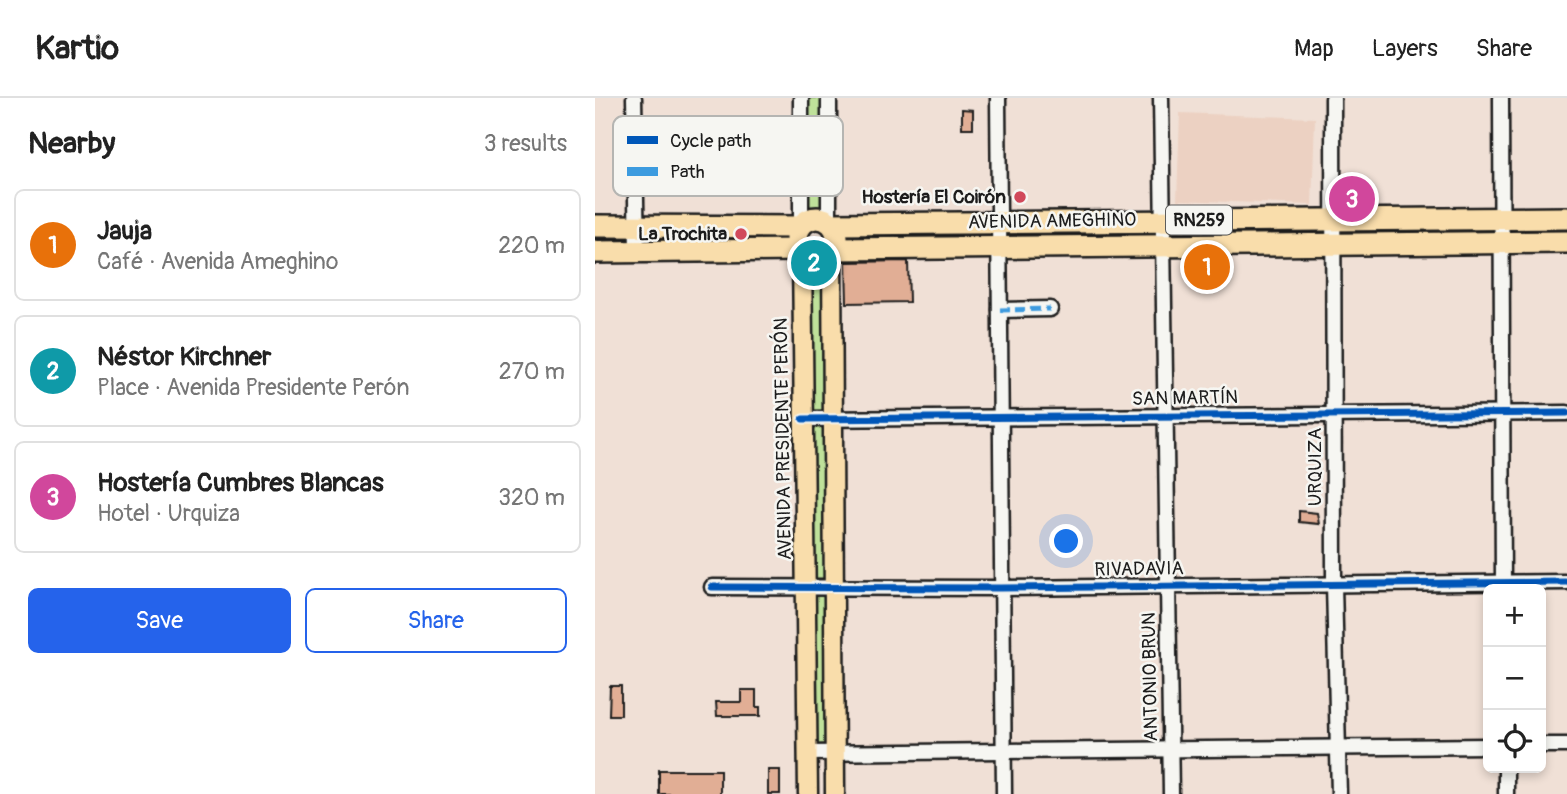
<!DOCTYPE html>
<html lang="en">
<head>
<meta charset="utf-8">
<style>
  body { margin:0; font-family:Pangolin,sans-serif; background:#f2f2f2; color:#222 }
  .controls { position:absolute; right:21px; bottom:21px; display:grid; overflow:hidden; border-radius:10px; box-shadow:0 4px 10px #0003 }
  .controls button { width:63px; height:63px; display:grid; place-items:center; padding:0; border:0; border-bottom:2px solid #e0e0e0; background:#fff; color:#222; font:35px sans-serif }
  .you { position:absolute; left:472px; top:444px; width:24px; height:24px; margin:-18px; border:5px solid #fff; border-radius:50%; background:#1a73e8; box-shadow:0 0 0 10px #1a73e833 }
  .badge { display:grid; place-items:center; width:46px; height:46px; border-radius:50%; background:#2563eb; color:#fff; font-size:23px; font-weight:700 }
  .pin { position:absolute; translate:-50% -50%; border:4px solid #fff; box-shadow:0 2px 7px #0006 }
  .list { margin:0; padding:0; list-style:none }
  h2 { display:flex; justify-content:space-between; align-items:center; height:91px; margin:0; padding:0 28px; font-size:30px }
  h2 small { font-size:23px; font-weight:400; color:#767676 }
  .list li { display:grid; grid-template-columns:46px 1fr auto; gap:21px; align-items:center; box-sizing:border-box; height:112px; margin:0 14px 14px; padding:0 14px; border:2px solid #e0e0e0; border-radius:10px }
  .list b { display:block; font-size:26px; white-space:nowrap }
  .list p { margin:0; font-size:23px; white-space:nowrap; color:#767676 }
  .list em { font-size:23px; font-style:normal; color:#767676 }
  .actions { display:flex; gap:14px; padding:21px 28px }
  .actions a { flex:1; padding:16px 0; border:2px solid #2563eb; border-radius:10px; text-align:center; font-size:24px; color:#2563eb }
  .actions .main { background:#2563eb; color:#fff }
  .icon { flex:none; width:38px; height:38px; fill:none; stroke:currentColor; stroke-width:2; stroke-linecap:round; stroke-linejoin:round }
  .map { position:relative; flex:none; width:972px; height:696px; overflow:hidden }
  header { display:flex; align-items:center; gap:42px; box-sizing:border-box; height:98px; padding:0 35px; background:#fff; border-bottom:2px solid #e0e0e0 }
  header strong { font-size:33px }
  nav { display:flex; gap:38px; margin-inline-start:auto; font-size:24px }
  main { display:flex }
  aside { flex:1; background:#fff }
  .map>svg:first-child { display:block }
</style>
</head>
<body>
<header>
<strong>Kartio</strong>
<nav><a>Map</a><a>Layers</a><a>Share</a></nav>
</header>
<main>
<aside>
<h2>Nearby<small>3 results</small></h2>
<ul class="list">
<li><span class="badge" style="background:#e8710a">1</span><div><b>Jauja</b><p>Café · Avenida Ameghino</p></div><em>220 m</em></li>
<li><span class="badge" style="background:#0f9aa8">2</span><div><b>Néstor Kirchner</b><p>Place · Avenida Presidente Perón</p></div><em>270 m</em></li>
<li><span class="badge" style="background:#d1479c">3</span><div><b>Hostería Cumbres Blancas</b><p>Hotel · Urquiza</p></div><em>320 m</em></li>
</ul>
<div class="actions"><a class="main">Save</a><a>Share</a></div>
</aside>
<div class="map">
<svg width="972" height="696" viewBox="0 0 972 696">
  <rect width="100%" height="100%" fill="#f0e0d6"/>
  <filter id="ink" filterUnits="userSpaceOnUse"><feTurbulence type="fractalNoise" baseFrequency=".0143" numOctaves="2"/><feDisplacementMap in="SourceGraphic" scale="14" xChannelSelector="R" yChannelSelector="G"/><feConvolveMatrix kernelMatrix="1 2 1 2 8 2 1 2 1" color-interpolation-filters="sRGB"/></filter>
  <g filter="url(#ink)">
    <polygon fill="#ecd1c2" points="585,15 720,20 717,107 582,102"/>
    <g fill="#bfe19a" stroke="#6e7e5b" stroke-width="2">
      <polygon points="211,0 227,0 229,114 213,114"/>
      <polygon points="562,128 563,139 410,143 410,131"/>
      <polygon points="728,128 728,140 576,143 575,132"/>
      <polygon points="398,129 399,141 246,144 246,132"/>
      <polygon points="214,163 230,163 232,316 216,316"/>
      <polygon points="230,326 233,480 217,480 214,327"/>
      <polygon points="217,493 233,493 235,646 219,647"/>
    </g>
    <g fill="#e1ae95" stroke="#1c1c1c" stroke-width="2">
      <polygon points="367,11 378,12 378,30 367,30"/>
      <polygon points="313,163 314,204 252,205 251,164"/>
      <polygon points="704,413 722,415 724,426 704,424"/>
      <polygon points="15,588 26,588 26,617 14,617"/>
      <polygon points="146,592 161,592 161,609 165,609 165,618 122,618 121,604 146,604"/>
      <rect x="64" y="672" width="61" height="24"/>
      <rect x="173" y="672" width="12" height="24"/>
    </g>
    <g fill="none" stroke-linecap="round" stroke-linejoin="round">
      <defs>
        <g id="minor">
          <polyline points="39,0 42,153"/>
          <polyline points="234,0 234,124"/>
          <polyline points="403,0 409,696"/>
          <polyline points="566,0 576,696"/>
          <polyline points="738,0 739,486 744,696"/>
          <polyline points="906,0 908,491"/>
          <polyline points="206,127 206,0"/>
          <polyline points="405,212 455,211"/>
          <polyline points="208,321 972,315"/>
          <polyline points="117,489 405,490 972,484"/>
          <polyline points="946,647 972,647"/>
          <polyline points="213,655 893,648"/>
          <polyline points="911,670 911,696"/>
        </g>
        <g id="major">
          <polyline points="207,153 213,696"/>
          <polyline points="237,153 240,696"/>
        </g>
        <g id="highway">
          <circle cx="222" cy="140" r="20"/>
          <polyline points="237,126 972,120"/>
          <polyline points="0,128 205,129"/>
          <polyline points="238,151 972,144"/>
          <polyline points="0,154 206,152"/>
        </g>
      </defs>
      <use href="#minor" stroke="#1c1c1c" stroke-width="19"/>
      <use href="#major" stroke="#1c1c1c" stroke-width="23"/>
      <use href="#highway" stroke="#1c1c1c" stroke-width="26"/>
      <use href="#minor" stroke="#f6f6f2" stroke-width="14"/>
      <use href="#major" stroke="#f9ddab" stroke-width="18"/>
      <use href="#highway" stroke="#f9ddab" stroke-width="21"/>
      <polyline stroke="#3c9bdf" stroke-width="5" stroke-dasharray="10 5" stroke-linecap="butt" points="405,212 455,211"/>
      <defs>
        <g id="cycleway">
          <polyline points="208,321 972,315"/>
          <polyline points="117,489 405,490 972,484"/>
        </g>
      </defs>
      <use href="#cycleway" stroke="#f6f6f2" stroke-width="11"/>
      <use href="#cycleway" stroke="#0057b8" stroke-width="7"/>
    </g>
  </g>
  <g fill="#d1495b" stroke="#f6f6f2" stroke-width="2.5">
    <circle cx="425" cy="99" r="7"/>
    <circle cx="146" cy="136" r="7"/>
  </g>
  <g text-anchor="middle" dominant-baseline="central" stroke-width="5" stroke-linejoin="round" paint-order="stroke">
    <rect fill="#f6f6f2" stroke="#5d5d5c" stroke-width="2" x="571" y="107.5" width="66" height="29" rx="5"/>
    <g font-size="18" font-weight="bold" fill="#1c1c1c">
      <text x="604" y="122">RN259</text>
    </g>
    <g font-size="19" font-weight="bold" fill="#1c1c1c" stroke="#f6f6f2" text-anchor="end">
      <text x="411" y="99">Hostería El Coirón</text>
      <text x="132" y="136">La Trochita</text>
    </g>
    <g font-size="19" fill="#1c1c1c" stroke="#f6f6f2">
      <text transform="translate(457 123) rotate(-1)">AVENIDA AMEGHINO</text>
      <text transform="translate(590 300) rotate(-1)">SAN MARTÍN</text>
      <text transform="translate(188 341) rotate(-91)">AVENIDA PRESIDENTE PERÓN</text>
      <text transform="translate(720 369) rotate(-90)">URQUIZA</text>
      <text transform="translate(544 471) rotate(-1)">RIVADAVIA</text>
      <text transform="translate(555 579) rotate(-91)">ANTONIO BRUN</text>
    </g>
  </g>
  <rect x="18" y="18" width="230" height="80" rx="10" fill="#f6f6f2" stroke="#b5b5b2" stroke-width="2"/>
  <rect x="32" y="38" width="31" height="8" fill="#0057b8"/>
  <rect x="32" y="69" width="31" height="9" fill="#3c9bdf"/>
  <g font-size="19" fill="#1c1c1c">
    <text x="75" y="49">Cycle path</text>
    <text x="75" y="80">Path</text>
  </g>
</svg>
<div class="controls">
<button>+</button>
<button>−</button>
<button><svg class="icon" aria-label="locate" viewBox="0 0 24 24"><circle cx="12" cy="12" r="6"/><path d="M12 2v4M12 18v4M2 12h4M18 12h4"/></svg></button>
</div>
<div class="you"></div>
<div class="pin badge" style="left:612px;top:169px;background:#e8710a">1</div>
<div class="pin badge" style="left:219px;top:165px;background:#0f9aa8">2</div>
<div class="pin badge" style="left:757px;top:101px;background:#d1479c">3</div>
</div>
</main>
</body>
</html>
